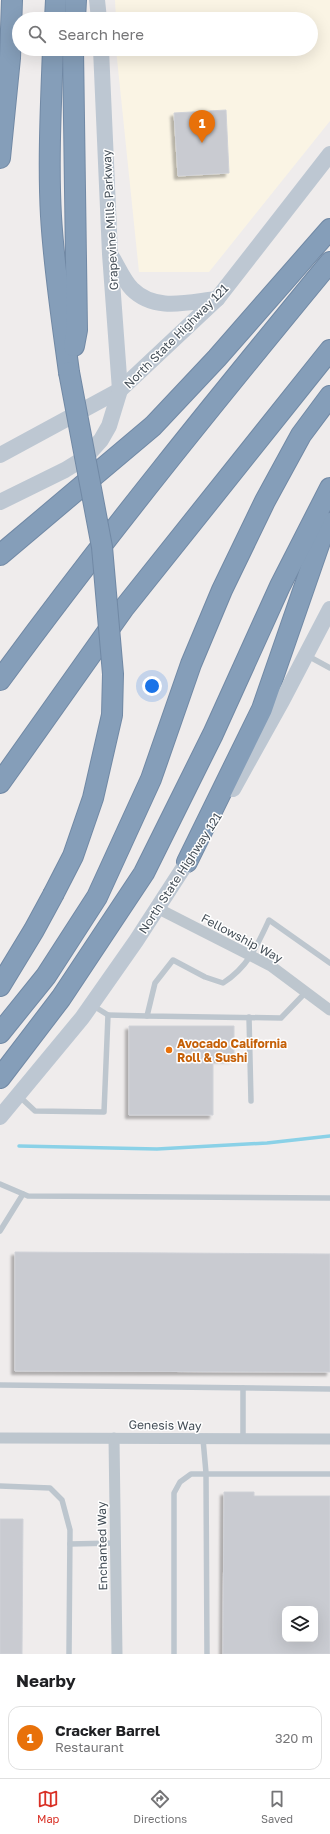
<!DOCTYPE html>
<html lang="en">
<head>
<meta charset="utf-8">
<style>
  body { margin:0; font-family:"Golos Text",sans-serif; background:#f6f6f6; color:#202124 }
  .controls { position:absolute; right:12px; bottom:12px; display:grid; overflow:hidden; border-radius:8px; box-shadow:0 4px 16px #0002 }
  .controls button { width:36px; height:36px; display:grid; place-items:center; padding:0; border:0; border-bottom:1px solid #e0e0e0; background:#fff; color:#202124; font:20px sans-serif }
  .you { position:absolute; left:152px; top:686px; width:14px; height:14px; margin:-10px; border:3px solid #fff; border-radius:50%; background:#1a73e8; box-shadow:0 0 0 6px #1a73e833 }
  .badge { display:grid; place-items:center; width:26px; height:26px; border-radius:50%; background:#d93025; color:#fff; font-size:13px; font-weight:700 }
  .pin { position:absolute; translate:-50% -33px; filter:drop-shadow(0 1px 2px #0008) }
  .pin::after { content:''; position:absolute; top:21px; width:14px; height:12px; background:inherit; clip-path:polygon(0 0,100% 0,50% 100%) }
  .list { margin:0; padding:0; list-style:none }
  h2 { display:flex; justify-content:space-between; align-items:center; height:52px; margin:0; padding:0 16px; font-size:17px }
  h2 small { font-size:13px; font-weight:400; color:#757577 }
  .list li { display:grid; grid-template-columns:26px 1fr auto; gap:12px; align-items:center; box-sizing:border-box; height:64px; margin:0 8px 8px; padding:0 8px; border:1px solid #e0e0e0; border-radius:12px }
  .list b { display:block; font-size:15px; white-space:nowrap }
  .list p { margin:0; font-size:13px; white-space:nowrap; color:#757577 }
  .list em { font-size:13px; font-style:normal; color:#757577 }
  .icon { flex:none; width:22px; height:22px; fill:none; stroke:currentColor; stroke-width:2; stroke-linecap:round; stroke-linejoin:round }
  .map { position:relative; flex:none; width:330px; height:1654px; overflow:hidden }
  .search { position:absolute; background:#fff; box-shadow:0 4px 16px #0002; left:12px; right:12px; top:12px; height:44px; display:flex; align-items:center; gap:10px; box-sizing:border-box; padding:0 14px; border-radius:22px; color:#757577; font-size:15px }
  .sheet { height:124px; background:#fff }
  nav { display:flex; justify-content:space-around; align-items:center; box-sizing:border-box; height:56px; border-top:1px solid #e0e0e0; background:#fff; font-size:11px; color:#757577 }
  nav a { display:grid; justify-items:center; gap:2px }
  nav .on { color:#d93025 }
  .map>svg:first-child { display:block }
</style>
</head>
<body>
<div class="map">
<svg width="330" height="1654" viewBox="0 0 330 1654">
  <defs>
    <filter id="shadow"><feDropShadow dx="-3.5" dy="3.5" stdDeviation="1" flood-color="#0004"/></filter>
  </defs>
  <rect width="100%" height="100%" fill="#efecec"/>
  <polygon fill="#faf4e4" points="115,0 330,0 330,121 209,272 139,272 116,49 311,49 311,19 116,19"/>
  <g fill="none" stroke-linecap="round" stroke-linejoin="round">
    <polyline stroke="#8ad1e7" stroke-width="3.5" points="19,1146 157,1149 267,1143 330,1136"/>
  </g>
  <g fill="#c9cbd1" stroke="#d0d2d8" fill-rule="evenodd" filter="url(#shadow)">
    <polygon points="226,110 229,173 178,176 174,113"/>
    <polygon points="129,1026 234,1026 234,1059 213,1059 213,1115 129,1115"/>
    <polygon points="15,1252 330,1254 330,1372 15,1371"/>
    <path d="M224 1492H254V1496H330V1654H223ZM285 1609H315V1639H285Z"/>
    <polygon points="0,1519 23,1519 22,1654 0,1654"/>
  </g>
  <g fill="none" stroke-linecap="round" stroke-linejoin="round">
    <defs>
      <g id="highway">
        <polyline points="55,19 56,0"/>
        <polyline points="75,19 76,0"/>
        <path d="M53 49C51 103 48 162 51 216 54 268 62 320 69 372"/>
        <polyline points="73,49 77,330 74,346"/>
        <polyline points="0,158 10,58 12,0"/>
        <polyline points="0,555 153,426 217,358 330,229"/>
        <path d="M0 680C105 537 217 399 330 262"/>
        <polyline points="0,783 124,608 330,350"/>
        <polyline points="187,862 262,709 321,539 330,523"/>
        <polyline points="0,986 34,930 53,895"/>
        <polyline points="0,1033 46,976 97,897 151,779 191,664 222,590 265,501 301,435 330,396"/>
        <polyline points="0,1078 61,998 144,873 213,734 280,586 330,488"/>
      </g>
    </defs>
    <use href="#highway" stroke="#7189a5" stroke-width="22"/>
    <g stroke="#bdc6ce" stroke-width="5.5">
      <polyline points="308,656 330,668"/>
      <path d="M306 992 281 1018 147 1016 155 983 173 960 205 977 223 983C248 967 257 946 269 920L330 963"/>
      <polyline points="108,1015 147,1016"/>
      <polyline points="249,1017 251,1101"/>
      <polyline points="20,1097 35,1111 104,1112 108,1015 92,1005"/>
      <polyline points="0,1184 28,1196 330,1198"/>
      <polyline points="0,1231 23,1194"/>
      <polyline points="0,1385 330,1389"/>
      <polyline points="243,1388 243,1439"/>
      <polyline points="203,1439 206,1473 207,1654"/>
      <polyline points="0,1486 50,1488 62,1500 70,1530 69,1654"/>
      <polyline points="70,1544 115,1543"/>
      <polyline points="174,1654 174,1493 180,1482 191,1474 330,1474"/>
    </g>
    <g stroke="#bdc6ce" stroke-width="11">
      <polyline points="157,908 271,966 330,1010"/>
      <polyline points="0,1438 330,1439"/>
      <polyline points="114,1438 117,1654"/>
    </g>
    <g stroke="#bdc7d2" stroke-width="16">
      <polyline points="97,0 99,19"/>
      <path d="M112 257C118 267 124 281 132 289 155 312 188 302 217 299"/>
      <polyline points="0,455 120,390 217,299 330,154"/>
      <polyline points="0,502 65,470 78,462 91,451 101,440 109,426 120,390 110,254 101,49"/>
      <polyline points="233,789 283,699 330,609"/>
      <polyline points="0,1117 82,1018 136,941 193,853"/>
    </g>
    <use href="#highway" stroke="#859eb9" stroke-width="20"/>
    <defs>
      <polyline id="highway-bridge" points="53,895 73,856 93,798 112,715 113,674 102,547 69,372"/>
    </defs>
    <use href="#highway-bridge" stroke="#7189a5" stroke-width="22" stroke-linecap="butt"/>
    <use href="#highway-bridge" stroke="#859eb9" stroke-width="20"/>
  </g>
  <circle fill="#e8710a" stroke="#fff" stroke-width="1.5" cx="169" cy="1050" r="4"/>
  <g text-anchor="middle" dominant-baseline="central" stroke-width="3" stroke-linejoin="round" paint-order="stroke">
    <g font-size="12" fill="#454f58" stroke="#fff">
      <text transform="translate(110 220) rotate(-93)">Grapevine Mills Parkway</text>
      <text transform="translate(176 336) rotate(-45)">North State Highway 121</text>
      <text transform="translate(180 873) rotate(-57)">North State Highway 121</text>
      <text transform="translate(242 938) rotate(28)">Fellowship Way</text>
      <text transform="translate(165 1425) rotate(1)">Genesis Way</text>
      <text transform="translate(102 1546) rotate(-91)">Enchanted Way</text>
    </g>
    <g font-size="12" font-weight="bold" fill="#c56008" stroke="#fff" text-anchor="start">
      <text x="177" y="1043">Avocado California<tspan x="177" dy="14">Roll &amp; Sushi</tspan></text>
    </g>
  </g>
</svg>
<div class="controls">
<button><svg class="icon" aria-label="layers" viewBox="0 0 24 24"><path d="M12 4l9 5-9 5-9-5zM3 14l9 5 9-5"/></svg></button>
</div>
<div class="you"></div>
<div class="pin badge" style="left:202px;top:143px;background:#e8710a">1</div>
<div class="search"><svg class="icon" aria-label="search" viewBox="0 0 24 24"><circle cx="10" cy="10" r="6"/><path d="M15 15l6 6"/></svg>Search here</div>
</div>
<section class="sheet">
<h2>Nearby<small></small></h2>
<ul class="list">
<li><span class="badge" style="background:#e8710a">1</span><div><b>Cracker Barrel</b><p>Restaurant</p></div><em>320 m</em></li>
</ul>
</section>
<nav>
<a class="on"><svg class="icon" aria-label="map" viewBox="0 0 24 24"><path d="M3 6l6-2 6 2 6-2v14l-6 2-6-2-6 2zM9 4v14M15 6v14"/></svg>Map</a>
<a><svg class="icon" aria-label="directions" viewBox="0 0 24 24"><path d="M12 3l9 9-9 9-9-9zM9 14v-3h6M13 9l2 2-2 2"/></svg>Directions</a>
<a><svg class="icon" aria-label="saved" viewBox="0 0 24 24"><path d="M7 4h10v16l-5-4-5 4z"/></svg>Saved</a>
</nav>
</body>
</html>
